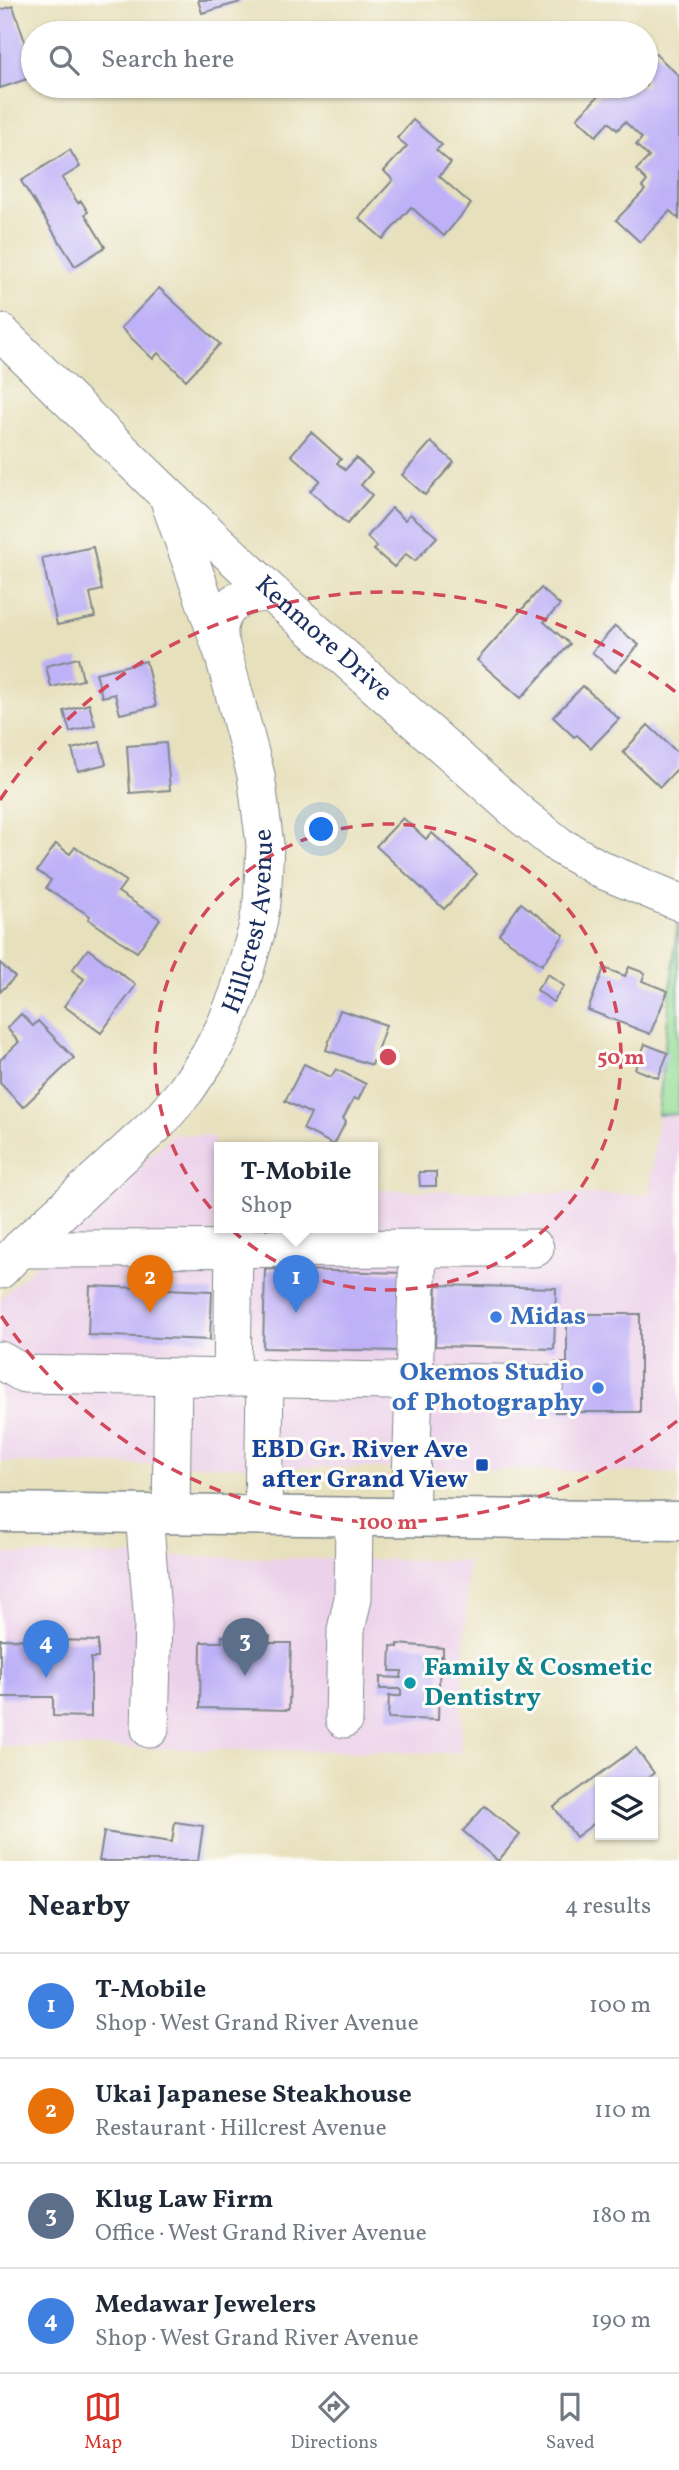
<!DOCTYPE html>
<html lang="en">
<head>
<meta charset="utf-8">
<style>
  body { margin:0; font-family:Vollkorn,serif; background:#f2f2f3; color:#1f2937 }
  .controls { position:absolute; right:21px; bottom:21px; display:grid; overflow:hidden; border-radius:0px; box-shadow:0 2px 5px #0004 }
  .controls button { width:63px; height:63px; display:grid; place-items:center; padding:0; border:0; border-bottom:2px solid #e0e1e3; background:#fff; color:#1f2937; font:35px sans-serif }
  .you { position:absolute; left:322px; top:830px; width:24px; height:24px; margin:-18px; border:5px solid #fff; border-radius:50%; background:#1a73e8; box-shadow:0 0 0 10px #1a73e833 }
  .badge { display:grid; place-items:center; width:46px; height:46px; border-radius:50%; background:#d93025; color:#fff; font-size:23px; font-weight:700 }
  .pin { position:absolute; translate:-50% -58px; filter:drop-shadow(0 2px 4px #0008) }
  .pin::after { content:''; position:absolute; top:37px; width:24px; height:21px; background:inherit; clip-path:polygon(0 0,100% 0,50% 100%) }
  .popup { position:absolute; left:214px; top:1142px; width:164px; height:91px; box-sizing:border-box; display:grid; place-content:center; border-radius:0px; background:#fff; filter:drop-shadow(0 2px 5px #0005); font-size:23px; white-space:nowrap; color:#747a83 }
  .popup b { font-size:26px; color:#1f2937 }
  .popup::after { content:''; position:absolute; left:50%; top:100%; margin-left:-14px; border:14px solid transparent; border-top-color:#fff }
  .list { margin:0; padding:0; list-style:none }
  h2 { display:flex; justify-content:space-between; align-items:center; height:91px; margin:0; padding:0 28px; font-size:30px }
  h2 small { font-size:23px; font-weight:400; color:#747a83 }
  .list li { display:grid; grid-template-columns:46px 1fr auto; gap:21px; align-items:center; box-sizing:border-box; height:105px; padding:0 28px; border-top:2px solid #e0e1e3 }
  .list b { display:block; font-size:26px; white-space:nowrap }
  .list p { margin:0; font-size:23px; white-space:nowrap; color:#747a83 }
  .list em { font-size:23px; font-style:normal; color:#747a83 }
  .icon { flex:none; width:38px; height:38px; fill:none; stroke:currentColor; stroke-width:2; stroke-linecap:round; stroke-linejoin:round }
  .map { position:relative; flex:none; width:679px; height:1861px; overflow:hidden }
  .search { position:absolute; background:#fff; box-shadow:0 2px 5px #0004; left:21px; right:21px; top:21px; height:77px; display:flex; align-items:center; gap:18px; box-sizing:border-box; padding:0 24px; border-radius:38px; color:#747a83; font-size:26px }
  .sheet { height:511px; background:#fff }
  nav { display:flex; justify-content:space-around; align-items:center; box-sizing:border-box; height:98px; border-top:2px solid #e0e1e3; background:#fff; font-size:19px; color:#747a83 }
  nav a { display:grid; justify-items:center; gap:4px }
  nav .on { color:#d93025 }
  .map>svg:first-child { display:block }
</style>
</head>
<body>
<div class="map">
<svg width="679" height="1861" viewBox="0 0 679 1861">
  <rect width="100%" height="100%" fill="#fdfcf7"/>
  <filter id="ink" filterUnits="userSpaceOnUse"><feTurbulence type="fractalNoise" baseFrequency=".0143" numOctaves="2"/><feDisplacementMap in="SourceGraphic" scale="14" xChannelSelector="R" yChannelSelector="G"/><feConvolveMatrix kernelMatrix="1 2 1 2 8 2 1 2 1" color-interpolation-filters="sRGB"/></filter>
  <filter id="wash" filterUnits="userSpaceOnUse"><feTurbulence type="fractalNoise" baseFrequency=".00686" numOctaves="4" result="noise"/><feDisplacementMap in="SourceGraphic" scale="28" xChannelSelector="R" yChannelSelector="G"/><feGaussianBlur stdDeviation="1.57" result="paint"/><feColorMatrix in="noise" values="0 0 0 0 0 0 0 0 0 0 0 0 0 0 0 0 0 1.4 0 .05"/><feComposite in="paint" operator="in"/></filter>
  <g filter="url(#wash)">
    <rect width="100%" height="100%" fill="#e7e0bc"/>
    <g fill="#ecd1ea">
      <polygon points="679,1114 679,1473 0,1462 0,1299 172,1134 213,1136 219,1177 219,1227 373,1227 373,1190 649,1195 658,1115"/>
      <polygon points="0,1554 468,1561 460,1753 0,1746"/>
    </g>
    <polygon fill="#95dd97" stroke="#58867a" stroke-width="2" points="678,917 679,1114 658,1115"/>
    <g id="blocks">
      <g fill="#beb1f7">
        <polygon points="198,0 243,0 244,1 202,13"/>
        <polygon points="13,6 33,66 33,77 0,88 0,10"/>
        <polygon points="646,45 679,76 679,219 670,211 640,242 616,220 645,190 642,187 647,181 636,170 649,157 636,145 642,138 625,122 617,130 609,122 596,136 577,118 608,86 646,86"/>
        <polygon points="413,120 442,145 436,150 451,163 439,176 471,204 444,236 411,207 383,239 359,218 393,180 384,171 407,146 397,138"/>
        <polygon points="70,150 80,167 62,178 78,203 81,201 88,212 85,214 105,247 75,266 21,181"/>
        <polygon points="159,288 220,344 186,380 158,353 153,359 121,328"/>
        <polygon points="311,432 341,459 337,463 345,470 356,458 372,472 361,485 372,495 347,524 310,491 320,480 291,455"/>
        <polygon points="431,442 454,462 425,495 402,475"/>
        <polygon points="392,508 405,520 410,514 437,537 415,561 406,554 394,567 374,550 377,547 367,537"/>
        <polygon points="93,547 102,590 90,593 95,617 57,625 42,558"/>
        <polygon points="541,588 560,605 544,622 570,644 521,698 477,660"/>
        <polygon points="615,626 639,645 615,672 592,652"/>
        <polygon points="78,658 83,680 51,687 46,666"/>
        <polygon points="146,661 156,706 120,714 115,694 102,697 96,673"/>
        <polygon points="583,686 619,719 591,748 577,735 574,737 553,717"/>
        <polygon points="89,704 95,725 70,732 64,711"/>
        <polygon points="648,725 679,754 679,767 660,787 623,752"/>
        <polygon points="100,742 106,764 78,771 72,749"/>
        <polygon points="166,743 170,790 130,793 127,746"/>
        <polygon points="403,818 426,839 432,833 477,874 444,909 376,846"/>
        <polygon points="56,844 70,854 75,847 126,881 118,892 160,919 137,952 88,919 90,916 46,888 51,880 37,871"/>
        <polygon points="521,903 564,935 542,965 499,934"/>
        <polygon points="88,949 136,985 101,1033 64,1006 84,979 72,970"/>
        <polygon points="0,963 15,977 0,992"/>
        <polygon points="629,967 645,973 642,981 668,991 650,1034 588,1010 604,968 625,976"/>
        <polygon points="548,974 564,986 553,1002 537,990"/>
        <polygon points="340,1010 386,1025 372,1065 326,1050"/>
        <polygon points="21,1014 33,1026 38,1021 74,1058 23,1107 0,1083 0,1060 19,1042 7,1028"/>
        <polygon points="645,1044 668,1053 658,1078 635,1069"/>
        <polygon points="304,1064 331,1077 336,1069 366,1084 358,1100 354,1098 343,1119 346,1121 334,1145 303,1129 311,1114 285,1101"/>
        <polygon points="419,1172 436,1172 436,1186 420,1186"/>
        <polygon points="265,1269 403,1273 400,1351 263,1348"/>
        <polygon points="437,1285 556,1288 554,1349 435,1346"/>
        <polygon points="90,1286 212,1291 210,1340 88,1335"/>
        <polygon points="567,1314 640,1314 640,1412 555,1412 555,1363 567,1363"/>
        <polygon points="222,1636 270,1636 269,1643 291,1643 289,1710 200,1708 201,1642 222,1642"/>
        <polygon points="0,1639 98,1641 98,1658 91,1658 91,1717 53,1716 53,1697 0,1697"/>
        <polygon points="398,1644 443,1648 443,1656 440,1656 438,1720 388,1718 389,1696 401,1696 401,1689 380,1689 380,1677 401,1678 402,1671 390,1671 391,1646 398,1647"/>
        <polygon points="636,1748 654,1773 642,1782 600,1782 600,1819 576,1837 554,1807"/>
        <polygon points="485,1806 520,1835 498,1861 463,1831"/>
        <polygon points="175,1822 203,1826 198,1861 99,1861 104,1832 172,1842"/>
      </g>
    </g>
  </g>
  <g filter="url(#ink)">
    <use href="#blocks" fill-opacity="0" stroke="#81888d" stroke-width="2"/>
    <g fill="none" stroke-linecap="round" stroke-linejoin="round">
      <defs>
        <g id="minor">
          <path id="s1" d="M0 332 167 495 273 594 521 815 560 846 602 870 679 902"/>
          <path d="M222 649C209 613 239 590 273 594"/>
          <polyline points="20,1249 535,1248"/>
          <path id="s2" d="M0 1270 20 1249 159 1122 186 1090 209 1056 225 1026 238 994 256 933 262 903 265 845 256 775 223 653 170 503"/>
          <polyline points="0,1360 24,1374 545,1384"/>
          <polyline points="232,1378 234,1248"/>
          <polyline points="144,1514 153,1623 150,1729"/>
          <polyline points="171,1514 173,1377"/>
          <polyline points="263,1516 265,1378"/>
          <polyline points="410,1517 418,1248"/>
          <polyline points="344,1719 346,1630 353,1598 354,1516"/>
        </g>
        <polyline id="major" points="0,1512 679,1521"/>
      </defs>
      <use href="#minor" stroke="#81888d" stroke-width="39"/>
      <use href="#major" stroke="#81888d" stroke-width="41"/>
      <use href="#minor" stroke="#fff" stroke-width="37"/>
      <use href="#major" stroke="#fff" stroke-width="38"/>
    </g>
  </g>
  <g fill="none" stroke="#d1495b" stroke-width="3.5" stroke-dasharray="12 9">
    <circle cx="388" cy="1057" r="233"/>
    <path d="M677 1421A465 465 0 0 1 0 1314M0 800A465 465 0 0 1 677 693"/>
  </g>
  <g fill="#3f7fe0" stroke="#fdfcf7" stroke-width="2.5">
    <circle cx="496" cy="1317" r="7"/>
    <circle cx="598" cy="1388" r="7"/>
  </g>
  <rect fill="#1a4fb4" stroke="#fdfcf7" stroke-width="2.5" x="475" y="1458" width="14" height="14" rx="3.5"/>
  <circle fill="#0f9aa8" stroke="#fdfcf7" stroke-width="2.5" cx="410" cy="1683" r="7"/>
  <g text-anchor="middle" dominant-baseline="central" stroke-width="6" stroke-linejoin="round" paint-order="stroke">
    <g font-size="26" fill="#1b2f5e" stroke="#fdfcf7">
      <text stroke="none"><textPath href="#s1" startOffset="446">Kenmore Drive</textPath></text>
      <text stroke="none"><textPath href="#s2" startOffset="443">Hillcrest Avenue</textPath></text>
    </g>
    <g font-size="26" font-weight="bold" fill="#366cbe" stroke="#fdfcf7" text-anchor="start">
      <text x="510" y="1317">Midas</text>
      <text x="584" y="1373" text-anchor="end">Okemos Studio<tspan x="584" dy="30">of Photography</tspan></text>
    </g>
    <g font-size="26" font-weight="bold" fill="#164399" stroke="#fdfcf7" text-anchor="end">
      <text x="468" y="1450">EBD Gr. River Ave<tspan x="468" dy="30">after Grand View</tspan></text>
    </g>
    <g font-size="26" font-weight="bold" fill="#0d838f" stroke="#fdfcf7" text-anchor="start">
      <text x="424" y="1668">Family &amp; Cosmetic<tspan x="424" dy="30">Dentistry</tspan></text>
    </g>
  </g>
  <circle cx="388" cy="1057" r="10" fill="#d1495b" stroke="#fdfcf7" stroke-width="3.5"/>
  <g font-size="21" text-anchor="middle" font-weight="bold" fill="#d1495b" stroke="#fdfcf7" stroke-width="6" stroke-linejoin="round" paint-order="stroke">
    <text x="621" y="1064">50 m</text>
    <text x="388" y="1529">100 m</text>
  </g>
</svg>
<div class="controls">
<button><svg class="icon" aria-label="layers" viewBox="0 0 24 24"><path d="M12 4l9 5-9 5-9-5zM3 14l9 5 9-5"/></svg></button>
</div>
<div class="you"></div>
<div class="pin badge" style="left:296px;top:1313px;background:#3f7fe0">1</div>
<div class="popup"><b>T-Mobile</b>Shop</div>
<div class="pin badge" style="left:150px;top:1313px;background:#e8710a">2</div>
<div class="pin badge" style="left:245px;top:1676px;background:#5c6f8a">3</div>
<div class="pin badge" style="left:46px;top:1678px;background:#3f7fe0">4</div>
<div class="search"><svg class="icon" aria-label="search" viewBox="0 0 24 24"><circle cx="10" cy="10" r="6"/><path d="M15 15l6 6"/></svg>Search here</div>
</div>
<section class="sheet">
<h2>Nearby<small>4 results</small></h2>
<ul class="list">
<li><span class="badge" style="background:#3f7fe0">1</span><div><b>T-Mobile</b><p>Shop · West Grand River Avenue</p></div><em>100 m</em></li>
<li><span class="badge" style="background:#e8710a">2</span><div><b>Ukai Japanese Steakhouse</b><p>Restaurant · Hillcrest Avenue</p></div><em>110 m</em></li>
<li><span class="badge" style="background:#5c6f8a">3</span><div><b>Klug Law Firm</b><p>Office · West Grand River Avenue</p></div><em>180 m</em></li>
<li><span class="badge" style="background:#3f7fe0">4</span><div><b>Medawar Jewelers</b><p>Shop · West Grand River Avenue</p></div><em>190 m</em></li>
</ul>
</section>
<nav>
<a class="on"><svg class="icon" aria-label="map" viewBox="0 0 24 24"><path d="M3 6l6-2 6 2 6-2v14l-6 2-6-2-6 2zM9 4v14M15 6v14"/></svg>Map</a>
<a><svg class="icon" aria-label="directions" viewBox="0 0 24 24"><path d="M12 3l9 9-9 9-9-9zM9 14v-3h6M13 9l2 2-2 2"/></svg>Directions</a>
<a><svg class="icon" aria-label="saved" viewBox="0 0 24 24"><path d="M7 4h10v16l-5-4-5 4z"/></svg>Saved</a>
</nav>
</body>
</html>
